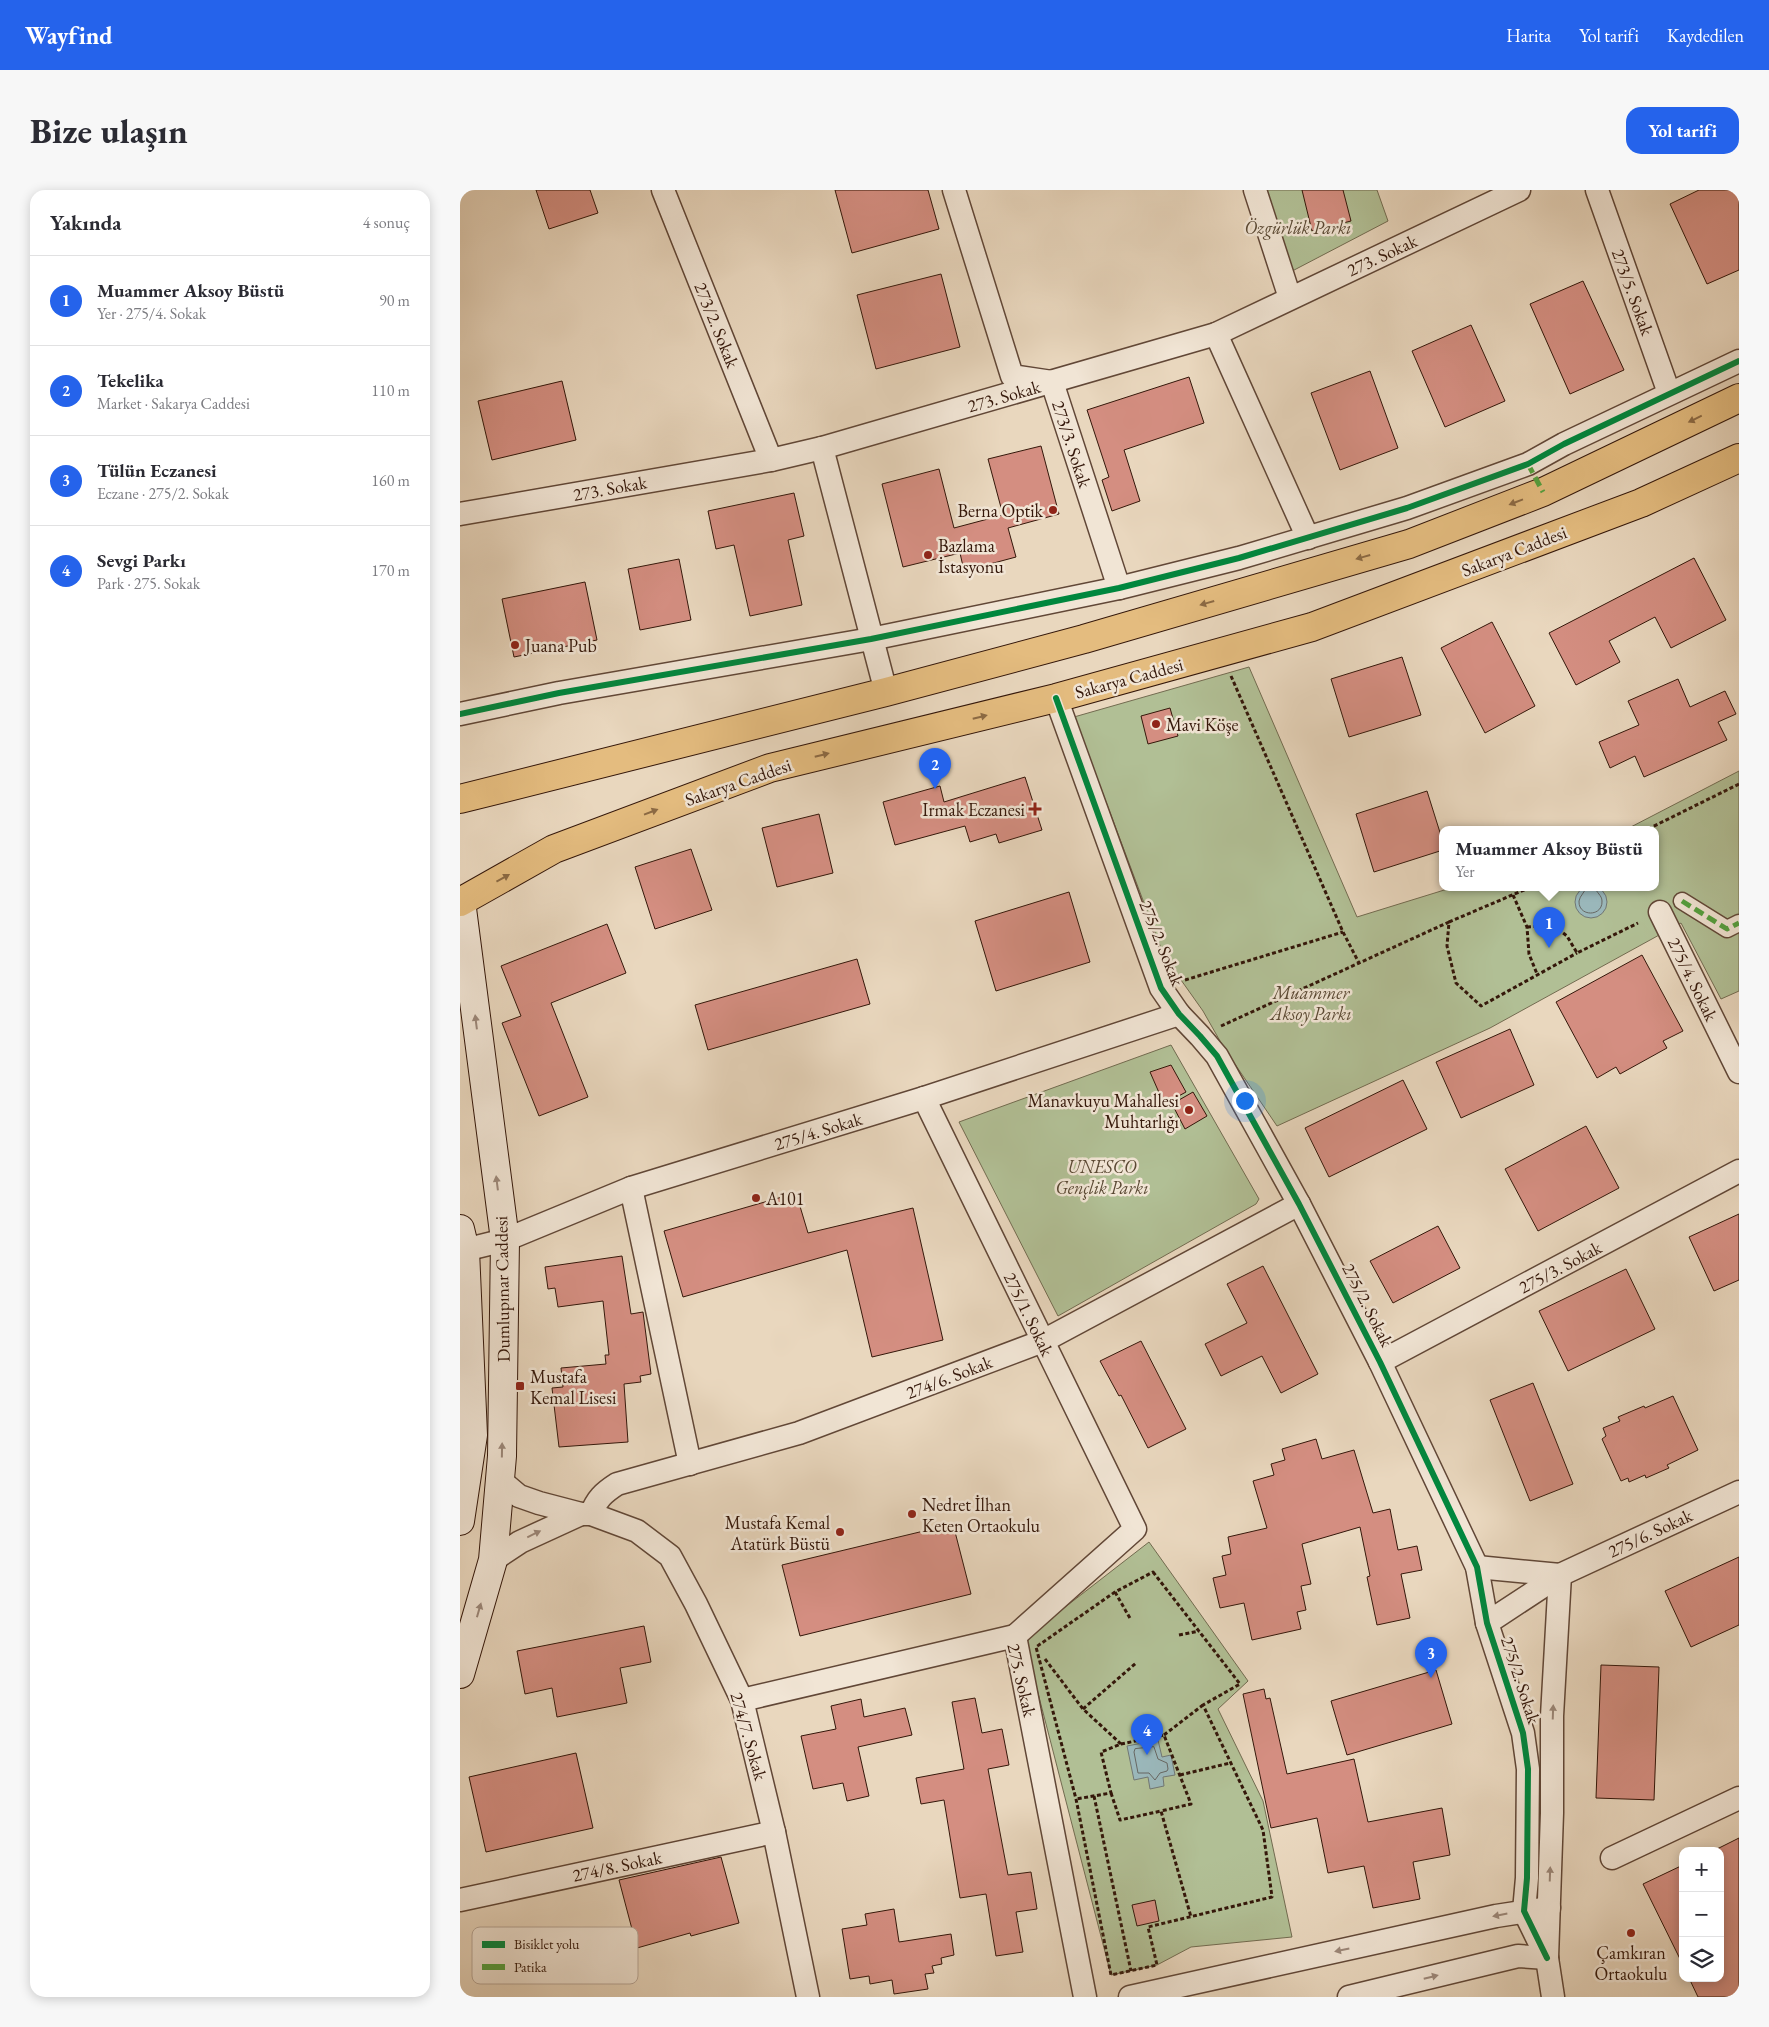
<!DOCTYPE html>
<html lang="tr">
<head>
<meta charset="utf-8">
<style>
  body { margin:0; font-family:"EB Garamond",serif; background:#f7f7f7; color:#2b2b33 }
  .controls { position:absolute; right:15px; bottom:15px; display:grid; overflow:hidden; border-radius:10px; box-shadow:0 2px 12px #0003 }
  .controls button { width:45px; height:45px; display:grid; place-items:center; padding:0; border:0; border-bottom:1px solid #e1e1e2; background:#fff; color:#2b2b33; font:25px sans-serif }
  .you { position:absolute; left:784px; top:910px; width:18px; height:18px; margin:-12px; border:4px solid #fff; border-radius:50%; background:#1a73e8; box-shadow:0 0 0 8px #1a73e833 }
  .badge { display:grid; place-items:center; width:32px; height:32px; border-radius:50%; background:#2563eb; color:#fff; font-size:16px; font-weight:700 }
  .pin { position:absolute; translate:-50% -41px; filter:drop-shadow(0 1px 2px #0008) }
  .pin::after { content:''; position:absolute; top:26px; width:18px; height:15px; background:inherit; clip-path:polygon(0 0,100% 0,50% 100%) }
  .popup { position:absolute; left:979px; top:636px; width:220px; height:65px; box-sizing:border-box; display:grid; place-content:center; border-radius:10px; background:#fff; filter:drop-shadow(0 1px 4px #0005); font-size:16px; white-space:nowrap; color:#7c7c81 }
  .popup b { font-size:19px; color:#2b2b33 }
  .popup::after { content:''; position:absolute; left:50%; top:100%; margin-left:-10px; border:10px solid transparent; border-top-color:#fff }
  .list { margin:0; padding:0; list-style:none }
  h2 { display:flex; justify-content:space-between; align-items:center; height:65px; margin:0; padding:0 20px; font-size:21px }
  h2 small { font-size:16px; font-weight:400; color:#7c7c81 }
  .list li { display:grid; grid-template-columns:32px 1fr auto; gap:15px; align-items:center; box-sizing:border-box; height:90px; padding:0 20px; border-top:1px solid #e1e1e2 }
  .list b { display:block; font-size:19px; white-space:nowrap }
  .list p { margin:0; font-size:16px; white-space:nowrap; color:#7c7c81 }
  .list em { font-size:16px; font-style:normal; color:#7c7c81 }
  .icon { flex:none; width:28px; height:28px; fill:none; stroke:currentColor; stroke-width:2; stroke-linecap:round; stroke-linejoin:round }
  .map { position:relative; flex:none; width:1279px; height:1807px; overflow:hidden; border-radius:15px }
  header { display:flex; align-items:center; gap:30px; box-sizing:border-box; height:70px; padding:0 25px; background:#2563eb; color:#fff }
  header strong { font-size:24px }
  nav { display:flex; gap:28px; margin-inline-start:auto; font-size:18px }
  .intro { display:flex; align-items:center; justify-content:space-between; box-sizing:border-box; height:120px; padding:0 30px }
  h1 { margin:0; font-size:35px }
  .button { padding:12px 22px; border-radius:15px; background:#2563eb; color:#fff; font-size:18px; font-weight:700 }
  main { display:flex; gap:30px; padding:0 30px }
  aside { flex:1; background:#fff; border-radius:15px; box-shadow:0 2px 12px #0003 }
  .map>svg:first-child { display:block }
</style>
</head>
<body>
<header>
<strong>Wayfind</strong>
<nav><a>Harita</a><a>Yol tarifi</a><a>Kaydedilen</a></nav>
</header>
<div class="intro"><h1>Bize ulaşın</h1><a class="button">Yol tarifi</a></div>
<main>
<aside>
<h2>Yakında<small>4 sonuç</small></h2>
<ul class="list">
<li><span class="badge">1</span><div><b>Muammer Aksoy Büstü</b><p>Yer · 275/4. Sokak</p></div><em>90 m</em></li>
<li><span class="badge">2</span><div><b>Tekelika</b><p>Market · Sakarya Caddesi</p></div><em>110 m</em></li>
<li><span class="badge">3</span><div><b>Tülün Eczanesi</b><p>Eczane · 275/2. Sokak</p></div><em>160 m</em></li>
<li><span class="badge">4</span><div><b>Sevgi Parkı</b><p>Park · 275. Sokak</p></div><em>170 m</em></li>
</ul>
</aside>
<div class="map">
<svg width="1279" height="1807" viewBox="0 0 1279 1807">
  <rect width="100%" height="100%" fill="#e9d7be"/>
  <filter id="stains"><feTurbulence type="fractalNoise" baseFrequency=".004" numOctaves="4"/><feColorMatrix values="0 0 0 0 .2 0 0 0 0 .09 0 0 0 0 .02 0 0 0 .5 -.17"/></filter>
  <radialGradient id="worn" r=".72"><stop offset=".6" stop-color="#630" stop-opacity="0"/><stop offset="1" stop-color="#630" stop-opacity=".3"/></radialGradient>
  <g fill="#b1bf95" stroke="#726b50">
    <polygon points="788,0 917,0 928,31 815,90"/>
    <polygon points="789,477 897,727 994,697 1195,697 1195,639 1167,639 1279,581 1279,801 1261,809 1221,733 1030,838 817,936 764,858 743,821 704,766 614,527"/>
    <polygon points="711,855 799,1009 796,1014 598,1126 499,932"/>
    <polygon points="689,1352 788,1491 758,1519 803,1611 832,1747 731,1757 697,1775 651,1785 564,1449"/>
  </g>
  <g fill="#9ab7ba" stroke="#717774">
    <circle cx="1131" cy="712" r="16"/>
    <polygon points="698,1550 702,1567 711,1565 715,1585 703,1587 704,1596 690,1599 688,1587 674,1590 667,1556"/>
  </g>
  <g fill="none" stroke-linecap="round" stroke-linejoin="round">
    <g stroke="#676762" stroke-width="1">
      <path d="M1126 697C1125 703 1120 705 1119 711 1118 727 1143 727 1142 711 1142 705 1136 703 1135 697"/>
      <polygon points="694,1557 698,1569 707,1573 708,1579 707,1581 700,1583 695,1590 689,1583 678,1583 674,1562 675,1559"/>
    </g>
  </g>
  <g fill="#d48e81" stroke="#34170a">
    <polygon points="76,0 130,0 138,23 89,39"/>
    <polygon points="375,0 468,0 479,39 392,63"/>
    <polygon points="842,0 883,0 891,31 852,41"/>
    <polygon points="1239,0 1279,0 1279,80 1247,94 1210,14"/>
    <polygon points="481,84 500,157 416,179 397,105"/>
    <polygon points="1123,91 1164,180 1110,204 1070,114"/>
    <polygon points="1011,135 1045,211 985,237 952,161"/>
    <polygon points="910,181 938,258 880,280 851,203"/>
    <polygon points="729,187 744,233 664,260 680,311 652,321 642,290 649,287 627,220"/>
    <polygon points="102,191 116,250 32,270 18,211"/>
    <polygon points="581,256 599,324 548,338 556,367 504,381 500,363 443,377 422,294 479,279 494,338 543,325 528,269"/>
    <polygon points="334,303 344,346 328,350 342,415 290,426 274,355 256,359 248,321"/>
    <polygon points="1234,368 1266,430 1211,458 1195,427 1149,451 1160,472 1116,495 1089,443"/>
    <polygon points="219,369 231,430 180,440 168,379"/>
    <polygon points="125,392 137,450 54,467 42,409"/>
    <polygon points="1032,432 1075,516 1025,543 981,458"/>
    <polygon points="942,467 961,525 889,547 871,489"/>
    <polygon points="1218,489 1230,517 1265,501 1276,524 1258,532 1267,550 1184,587 1175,566 1150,578 1139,552 1179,535 1168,511"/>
    <polygon points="710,518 718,546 688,554 681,526"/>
    <polygon points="565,587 582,640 539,653 536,644 510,652 505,636 435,655 423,612 480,596 484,612"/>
    <polygon points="967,601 983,652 983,660 914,682 896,624"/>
    <polygon points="359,624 373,683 317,697 302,638"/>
    <polygon points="231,659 252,720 195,739 175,677"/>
    <polygon points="609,702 630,772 536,801 515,731"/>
    <polygon points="147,734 166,783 91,813 128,907 79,926 42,833 61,826 41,776"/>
    <polygon points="1182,765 1223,841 1203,851 1207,858 1160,884 1156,877 1137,888 1096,812"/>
    <polygon points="397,769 410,814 248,860 235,815"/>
    <polygon points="1050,839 1074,895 1001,928 976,872"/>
    <polygon points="711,875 726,902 704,914 690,882"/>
    <polygon points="943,890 967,939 869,987 845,938"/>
    <polygon points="733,902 747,926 725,939 712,914"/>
    <polygon points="1126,936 1159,998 1078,1041 1045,979"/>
    <polygon points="336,1003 348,1043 453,1018 483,1150 412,1167 387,1060 223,1107 204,1041"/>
    <polygon points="1279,1024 1279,1090 1254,1101 1229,1047"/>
    <polygon points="978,1036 1000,1078 933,1113 910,1071"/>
    <polygon points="162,1066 171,1124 183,1122 191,1184 180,1186 181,1192 164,1194 168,1252 99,1257 92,1198 103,1197 101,1178 146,1174 145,1165 149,1165 143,1111 98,1117 95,1098 88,1099 85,1077"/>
    <polygon points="803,1076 858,1184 821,1203 802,1166 761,1186 745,1154 787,1133 767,1094"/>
    <polygon points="1166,1079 1195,1139 1108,1181 1079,1121"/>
    <polygon points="681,1151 726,1239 688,1258 661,1205 659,1206 640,1171"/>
    <polygon points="1073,1193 1113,1294 1070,1311 1030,1210"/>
    <polygon points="1213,1206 1238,1260 1207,1275 1209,1278 1186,1288 1185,1285 1169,1292 1168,1288 1161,1291 1142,1249 1146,1246 1143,1238 1160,1231 1158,1227 1184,1216 1185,1218"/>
    <polygon points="856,1249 862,1269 894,1260 913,1323 930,1319 938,1360 957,1356 962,1380 941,1384 950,1428 917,1435 907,1387 910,1386 900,1337 842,1354 851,1394 841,1396 846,1420 837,1422 841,1439 792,1450 784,1413 760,1418 753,1388 766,1385 762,1366 771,1364 768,1347 807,1338 793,1291 814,1285 811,1274 825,1270 822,1259"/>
    <polygon points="493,1334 511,1404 340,1446 322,1375"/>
    <polygon points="1279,1367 1279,1435 1231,1457 1205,1401"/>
    <polygon points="184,1436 191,1472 160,1478 167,1513 97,1527 92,1498 65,1504 57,1461"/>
    <polygon points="1141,1475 1199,1477 1194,1610 1136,1608"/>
    <polygon points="976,1480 992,1534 887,1565 871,1511"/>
    <polygon points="804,1499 806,1509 810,1508 827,1584 894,1569 908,1632 982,1618 990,1665 953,1672 960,1709 913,1718 904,1676 868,1683 857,1628 811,1638 783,1504"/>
    <polygon points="515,1508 522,1543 542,1539 549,1575 528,1579 548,1685 571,1682 577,1719 556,1722 563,1762 536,1766 526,1704 500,1708 484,1610 461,1614 456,1588 504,1579 492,1512"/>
    <polygon points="401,1509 404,1527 445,1518 452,1545 398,1557 409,1606 387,1611 383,1593 353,1599 341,1546 376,1539 371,1516"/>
    <polygon points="116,1563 133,1638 26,1662 9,1587"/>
    <polygon points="1279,1648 1279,1803 1271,1807 1238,1807 1229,1788 1260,1788 1260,1661 1253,1661"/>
    <polygon points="261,1667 279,1733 231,1746 230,1743 177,1758 159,1690"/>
    <polygon points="1223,1675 1223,1775 1183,1694"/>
    <polygon points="695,1710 699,1731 677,1736 672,1715"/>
    <polygon points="434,1719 439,1752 491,1744 494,1765 481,1768 482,1774 472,1776 474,1783 465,1784 468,1799 434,1804 432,1790 410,1794 409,1786 390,1789 382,1739 407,1735 405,1724"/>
    <polygon points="115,1746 125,1787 99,1793 89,1753"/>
  </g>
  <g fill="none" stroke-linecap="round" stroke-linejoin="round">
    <defs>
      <polyline id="pedestrian" points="1222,711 1267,739 1279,733"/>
      <g id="minor">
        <polyline points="203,0 311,270"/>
        <polyline points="494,0 552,186 592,192 659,398"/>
        <polyline points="795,0 830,108"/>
        <polyline points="1137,0 1209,203"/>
        <polyline points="756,144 848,348"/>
        <polyline points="362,258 426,502"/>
        <polyline points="0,324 311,270 362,258 756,144 1059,0"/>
        <polyline points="596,508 701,798 719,824 740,846 757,866 839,1014 920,1172 1017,1377 1027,1433 1063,1543 1068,1579 1067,1688 1064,1721 1087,1768"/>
        <polyline points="0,524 99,503 411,449 659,398 779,368 947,318 1068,274 1104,254 1279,171"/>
        <polyline points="1200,722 1279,882"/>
        <polyline points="464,908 675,1339 555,1446"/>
        <polyline points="171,998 230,1274"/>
        <polyline points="0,1061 45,1050 171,998 464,908 719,824"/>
        <polyline points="920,1172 1279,981"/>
        <polyline points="40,1290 59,1306 79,1313 121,1324 131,1324 177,1341 210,1366 236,1414 282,1510 314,1642 348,1807"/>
        <path d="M131 1324C137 1309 143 1303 157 1294L339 1243 583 1151 839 1014"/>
        <polyline points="33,1370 60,1352 121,1324"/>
        <polyline points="1017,1377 1100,1385"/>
        <polyline points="1027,1433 1100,1385 1279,1302"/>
        <polyline points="282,1510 555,1446 625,1807"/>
        <polyline points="1152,1668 1279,1608"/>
        <polyline points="0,1710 314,1642"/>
        <polyline points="670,1807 1036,1726 1089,1718"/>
        <polyline points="889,1807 1058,1766 1087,1768"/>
        <polyline points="1093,1807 1087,1768 1092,1623 1092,1526 1100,1385"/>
      </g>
      <g id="secondary">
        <polyline points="0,1039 5,1060 13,1245 0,1331"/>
        <polyline points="0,1484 33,1370 42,1266 45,1050 1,711"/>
      </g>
      <g id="primary">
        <polyline points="0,609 426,502 624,449 949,354 1083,302 1279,208"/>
        <polyline points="0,712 94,659 310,578 596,508 852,437 1181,313 1279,268"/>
      </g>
    </defs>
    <use href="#pedestrian" stroke="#614737" stroke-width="19"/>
    <use href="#minor" stroke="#614737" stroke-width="25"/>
    <use href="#secondary" stroke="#34170a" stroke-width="30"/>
    <use href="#primary" stroke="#34170a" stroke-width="30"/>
    <g stroke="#34170a" stroke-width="3" stroke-dasharray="4 2.5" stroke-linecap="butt">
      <polyline points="771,486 883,742 899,773 989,732 987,756 996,793 1021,816 1117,763"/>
      <polyline points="1188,639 1279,594"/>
      <polyline points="1053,705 1067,737 1069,764 1077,784"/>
      <polyline points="989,732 1071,697"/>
      <polyline points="1067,737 1093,735 1107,746 1117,763 1178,733"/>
      <polyline points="725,790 883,742"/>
      <polyline points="761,836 899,773"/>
      <polygon points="693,1382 780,1494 743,1515 803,1640 812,1707 688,1737 697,1775 651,1785 616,1609 576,1457 655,1402"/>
      <polyline points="655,1402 671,1430"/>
      <polyline points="719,1445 739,1441"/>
      <polyline points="585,1469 623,1519 661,1554 641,1562 651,1603 616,1609"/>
      <polyline points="623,1519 676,1473"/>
      <polyline points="704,1545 743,1515"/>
      <polyline points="661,1554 704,1545 731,1614 701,1621 731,1727"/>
      <polyline points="720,1585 770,1573"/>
      <polyline points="651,1603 660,1630 701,1621"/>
      <polyline points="634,1606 671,1781"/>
    </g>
    <use href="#pedestrian" stroke="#f1e5d5" stroke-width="16"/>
    <use href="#minor" stroke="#f1e5d5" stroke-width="22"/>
    <use href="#secondary" stroke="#f1e5d5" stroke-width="28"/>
    <use href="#primary" stroke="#e4bc7f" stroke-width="28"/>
    <g stroke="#53a13e" stroke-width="5" stroke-dasharray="10 5" stroke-linecap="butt">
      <polyline points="1068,274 1083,302"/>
      <polyline points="1222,711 1267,739 1279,733"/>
    </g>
    <defs>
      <g id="cycleway">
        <polyline points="596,508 701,798 719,824 740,846 757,866 839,1014 920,1172 1017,1377 1027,1433 1063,1543 1068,1579 1067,1688 1064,1721 1087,1768"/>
        <polyline points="0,524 99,503 411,449 659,398 779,368 947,318 1068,274 1104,254 1279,171"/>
      </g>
    </defs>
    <use href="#cycleway" stroke="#f1e5d5" stroke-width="9"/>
    <use href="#cycleway" stroke="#00873e" stroke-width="6"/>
  </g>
  <defs><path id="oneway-solid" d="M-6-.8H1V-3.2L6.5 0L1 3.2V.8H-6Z" transform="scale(1.25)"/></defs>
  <g fill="#8c6a44">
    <use href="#oneway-solid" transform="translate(1235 229) rotate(154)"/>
    <use href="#oneway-solid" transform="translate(1056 312) rotate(159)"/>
    <use href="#oneway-solid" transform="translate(903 367) rotate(164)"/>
    <use href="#oneway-solid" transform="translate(747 413) rotate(164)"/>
    <use href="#oneway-solid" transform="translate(520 527) rotate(-14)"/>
    <use href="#oneway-solid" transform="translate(362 565) rotate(-14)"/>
    <use href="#oneway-solid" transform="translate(191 622) rotate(-21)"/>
    <use href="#oneway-solid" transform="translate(43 688) rotate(-29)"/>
  </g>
  <g fill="#9c887a">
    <use href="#oneway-solid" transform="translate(16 832) rotate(-97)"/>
    <use href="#oneway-solid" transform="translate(37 993) rotate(-97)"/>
    <use href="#oneway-solid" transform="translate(42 1260) rotate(-89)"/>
    <use href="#oneway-solid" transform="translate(74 1344) rotate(-26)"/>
    <use href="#oneway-solid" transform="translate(19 1420) rotate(-74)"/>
    <use href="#oneway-solid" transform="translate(1093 1522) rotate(-88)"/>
    <use href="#oneway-solid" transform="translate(1090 1684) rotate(-88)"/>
    <use href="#oneway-solid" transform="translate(1040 1725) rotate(169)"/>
    <use href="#oneway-solid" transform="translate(882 1760) rotate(168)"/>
    <use href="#oneway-solid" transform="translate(971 1787) rotate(-14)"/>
  </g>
  <g fill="#8f2418" stroke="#f1e5d5" stroke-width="2">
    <circle cx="593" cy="320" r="5"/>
    <circle cx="468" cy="365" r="5"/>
    <circle cx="55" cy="455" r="5"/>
    <circle cx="696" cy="534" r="5"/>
    <path d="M572.5 611.5h5v5h5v5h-5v5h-5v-5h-5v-5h5z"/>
    <circle cx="729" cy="920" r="5"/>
    <circle cx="296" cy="1008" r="5"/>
    <rect x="55" y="1191" width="10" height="10" rx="2.5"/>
    <circle cx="452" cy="1324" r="5"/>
    <circle cx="380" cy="1342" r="5"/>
    <circle cx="1171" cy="1743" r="5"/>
  </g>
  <g text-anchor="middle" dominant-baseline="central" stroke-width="5" stroke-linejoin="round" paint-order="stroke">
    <g font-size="18" font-style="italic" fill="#5a4934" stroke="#f1e5d5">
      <text x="838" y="37">Özgürlük Parkı</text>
      <text x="851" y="802">Muammer<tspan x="851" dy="21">Aksoy Parkı</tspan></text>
      <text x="642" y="976">UNESCO<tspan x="642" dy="21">Gençlik Parkı</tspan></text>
    </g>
    <g font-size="18" fill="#34170a" stroke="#f1e5d5">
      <text transform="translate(922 65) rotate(-25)">273. Sokak</text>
      <text transform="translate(1173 102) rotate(70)">273/5. Sokak</text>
      <text transform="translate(257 135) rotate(68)">273/2. Sokak</text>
      <text transform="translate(544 206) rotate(-16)">273. Sokak</text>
      <text transform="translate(612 254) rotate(72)">273/3. Sokak</text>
      <text transform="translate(150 298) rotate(-10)">273. Sokak</text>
      <text transform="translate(1054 361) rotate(-21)">Sakarya Caddesi</text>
      <text transform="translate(669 488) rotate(-15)">Sakarya Caddesi</text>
      <text transform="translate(278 592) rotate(-19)">Sakarya Caddesi</text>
      <text transform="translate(702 753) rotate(68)">275/2. Sokak</text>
      <text transform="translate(1233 789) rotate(64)">275/4. Sokak</text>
      <text transform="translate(358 941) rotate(-17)">275/4. Sokak</text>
      <text transform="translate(1100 1077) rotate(-28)">275/3. Sokak</text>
      <text transform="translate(42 1099) rotate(-91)">Dumlupınar Caddesi</text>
      <text transform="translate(908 1115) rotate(63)">275/2. Sokak</text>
      <text transform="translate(569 1124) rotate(64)">275/1. Sokak</text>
      <text transform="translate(489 1187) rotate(-21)">274/6. Sokak</text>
      <text transform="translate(1190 1343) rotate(-25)">275/6. Sokak</text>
      <text transform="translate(562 1490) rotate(77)">275. Sokak</text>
      <text transform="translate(1061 1490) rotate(72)">275/2. Sokak</text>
      <text transform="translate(289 1546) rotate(74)">274/7. Sokak</text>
      <text transform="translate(157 1676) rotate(-12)">274/8. Sokak</text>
    </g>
    <g font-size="18" fill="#34170a" stroke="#f1e5d5" text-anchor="start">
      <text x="583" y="320" text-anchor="end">Berna Optik</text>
      <text x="478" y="355">Bazlama<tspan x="478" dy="21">İstasyonu</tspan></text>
      <text x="65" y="455">Juana Pub</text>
      <text x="706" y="534">Mavi Köşe</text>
      <text x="565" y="619" text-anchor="end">Irmak Eczanesi</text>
      <text x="719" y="910" text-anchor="end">Manavkuyu Mahallesi<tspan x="719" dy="21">Muhtarlığı</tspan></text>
      <text x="306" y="1008">A101</text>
      <text x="70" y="1186">Mustafa<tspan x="70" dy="21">Kemal Lisesi</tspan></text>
      <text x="462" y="1314">Nedret İlhan<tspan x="462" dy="21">Keten Ortaokulu</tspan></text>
      <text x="370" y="1332" text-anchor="end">Mustafa Kemal<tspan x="370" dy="21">Atatürk Büstü</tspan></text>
      <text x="1171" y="1762" text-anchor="middle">Çamkıran<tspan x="1171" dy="21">Ortaokulu</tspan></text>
    </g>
  </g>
  <rect x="12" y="1737" width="166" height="57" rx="8" fill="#f1e5d5" stroke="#b8a798" stroke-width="1"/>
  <rect x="22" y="1751" width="23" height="7" fill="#00873e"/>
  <rect x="22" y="1774" width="23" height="6" fill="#53a13e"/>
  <g font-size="14" fill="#34170a">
    <text x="54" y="1759">Bisiklet yolu</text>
    <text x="54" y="1782">Patika</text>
  </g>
  <rect width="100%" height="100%" filter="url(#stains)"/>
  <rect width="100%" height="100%" fill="url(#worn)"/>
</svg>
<div class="controls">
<button>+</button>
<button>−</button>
<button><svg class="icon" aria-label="layers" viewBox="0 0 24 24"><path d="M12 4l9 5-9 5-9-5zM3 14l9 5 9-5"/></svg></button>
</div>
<div class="you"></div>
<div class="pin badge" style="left:1089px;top:758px">1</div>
<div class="popup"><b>Muammer Aksoy Büstü</b>Yer</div>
<div class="pin badge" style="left:475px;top:599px">2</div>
<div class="pin badge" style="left:971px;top:1488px">3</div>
<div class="pin badge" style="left:687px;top:1565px">4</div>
</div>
</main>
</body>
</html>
